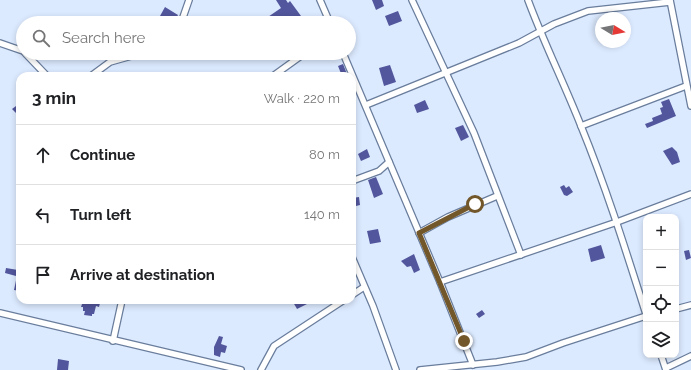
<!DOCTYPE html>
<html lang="en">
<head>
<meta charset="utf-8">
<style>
  body { margin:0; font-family:Raleway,sans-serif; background:#f6f6f6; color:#202124 }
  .controls { position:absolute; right:12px; bottom:12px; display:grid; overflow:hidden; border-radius:8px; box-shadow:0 2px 6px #0003 }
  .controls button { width:36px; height:36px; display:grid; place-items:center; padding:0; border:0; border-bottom:1px solid #e0e0e0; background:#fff; color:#202124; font:20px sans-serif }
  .compass { position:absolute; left:595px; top:12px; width:36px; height:36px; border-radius:50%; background:#fff; box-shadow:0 2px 6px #0003; rotate:100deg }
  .stop { position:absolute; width:12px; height:12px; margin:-9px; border:3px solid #72572a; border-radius:50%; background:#fff }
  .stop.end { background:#72572a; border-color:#fff; box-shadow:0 1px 4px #0008 }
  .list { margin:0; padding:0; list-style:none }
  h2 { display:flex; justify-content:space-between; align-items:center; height:52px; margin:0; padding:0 16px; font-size:17px }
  h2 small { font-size:13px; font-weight:400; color:#757577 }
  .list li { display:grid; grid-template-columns:26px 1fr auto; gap:12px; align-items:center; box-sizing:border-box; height:60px; padding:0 16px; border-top:1px solid #e0e0e0 }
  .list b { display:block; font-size:15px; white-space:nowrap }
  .list em { font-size:13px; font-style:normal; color:#757577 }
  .icon { flex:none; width:22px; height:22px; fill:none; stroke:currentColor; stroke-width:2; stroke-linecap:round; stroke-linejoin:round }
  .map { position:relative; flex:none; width:691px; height:370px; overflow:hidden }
  .search { position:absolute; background:#fff; box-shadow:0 2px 6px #0003; left:16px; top:16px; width:340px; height:44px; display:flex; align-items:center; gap:10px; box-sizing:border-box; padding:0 14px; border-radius:22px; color:#757577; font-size:15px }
  .panel { position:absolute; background:#fff; box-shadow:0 2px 6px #0003; left:16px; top:72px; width:340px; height:232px; border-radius:12px }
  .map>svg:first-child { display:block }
</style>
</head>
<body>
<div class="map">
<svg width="691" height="370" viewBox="0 0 691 370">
  <rect width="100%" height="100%" fill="#dceaff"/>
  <g fill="#52569c">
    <polygon points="276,0 286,0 288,3 290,1 301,16 298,19 301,23 268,23 265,19 281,8"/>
    <polygon points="372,0 382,0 384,6 376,10"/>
    <polygon points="165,7 178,15 174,23 160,16"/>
    <polygon points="398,11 402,21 389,26 385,16"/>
    <polygon points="343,64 347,74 342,76 338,66"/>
    <polygon points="390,65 396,82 384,86 379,68"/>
    <polygon points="669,99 676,116 647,128 645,124 653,121 652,118 662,114 660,108 663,107 661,102"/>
    <polygon points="425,100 429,109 417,113 414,105"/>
    <polygon points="20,103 20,117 12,109"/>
    <polygon points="463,125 469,137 461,141 455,128"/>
    <polygon points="672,147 677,152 680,162 672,165 663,151"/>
    <polygon points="367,149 370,157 361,161 358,154"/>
    <polygon points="376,177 383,194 374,198 368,180"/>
    <polygon points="564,185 566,188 569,186 573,192 567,196 564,195 560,187"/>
    <polygon points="359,197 360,205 352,207 352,198"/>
    <polygon points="378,229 381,242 370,244 367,231"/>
    <polygon points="601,245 605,258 591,262 588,249"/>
    <polygon points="689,250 691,258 686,260 684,251"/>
    <polygon points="414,254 420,270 414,273 411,266 407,267 401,261"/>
    <polygon points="6,268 18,270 16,276 5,273"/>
    <polygon points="18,271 20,272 20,291 14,290"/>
    <polygon points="98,300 98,302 100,303 99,307 96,306 94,314 92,314 92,316 84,315 85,311 83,311 83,307 81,307 83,301"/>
    <polygon points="297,300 315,300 297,309 293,302"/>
    <polygon points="482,310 485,314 479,318 476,314"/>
    <polygon points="219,336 223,337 221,344 227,346 225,353 221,352 220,357 214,355 214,347"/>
    <polygon points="58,359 69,361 68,370 57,370"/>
  </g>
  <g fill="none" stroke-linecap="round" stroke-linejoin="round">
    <defs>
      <g id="minor">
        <polyline points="320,0 330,23"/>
        <polyline points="412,0 474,133 521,255"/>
        <path d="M528 0C544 43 564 83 581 126 606 187 626 251 646 314"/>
        <polyline points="670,0 691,106"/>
        <polyline points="181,23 189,0"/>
        <polyline points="0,43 23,51"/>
        <polyline points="25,53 47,76"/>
        <polyline points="343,53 440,282 473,365"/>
        <polyline points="91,76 110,62 142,53"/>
        <polyline points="273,76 305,53"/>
        <polyline points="366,105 519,43 554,24 588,11 670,2"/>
        <polyline points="581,126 686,86"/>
        <polyline points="352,181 379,171 389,162"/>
        <polyline points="419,233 448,217 497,196"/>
        <polyline points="352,257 373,306 396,370"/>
        <polyline points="440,282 617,222 691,194"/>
        <polyline points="352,295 364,287"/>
        <polyline points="676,309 691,305"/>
        <polyline points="0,313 241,370"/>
        <polyline points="113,341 122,300"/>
        <polyline points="661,355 666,370"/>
        <polyline points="666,368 691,356"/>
        <polyline points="261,370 274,346 344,300"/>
        <polyline points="420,370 497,362 526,357 563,343 646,316"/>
      </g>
    </defs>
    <use href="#minor" stroke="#697d9c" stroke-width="8"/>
    <use href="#minor" stroke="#fff" stroke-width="5.5"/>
  </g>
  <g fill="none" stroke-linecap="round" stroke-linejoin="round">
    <polyline stroke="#72572a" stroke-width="5" points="464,341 419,233 475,204"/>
  </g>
</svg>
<div class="controls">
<button>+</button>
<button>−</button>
<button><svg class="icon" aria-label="locate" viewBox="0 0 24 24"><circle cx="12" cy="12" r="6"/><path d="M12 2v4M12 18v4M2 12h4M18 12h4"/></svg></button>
<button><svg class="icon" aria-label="layers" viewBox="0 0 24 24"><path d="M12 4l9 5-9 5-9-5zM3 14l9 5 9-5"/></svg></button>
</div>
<svg class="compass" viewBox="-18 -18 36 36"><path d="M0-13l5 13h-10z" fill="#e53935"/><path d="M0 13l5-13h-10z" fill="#757577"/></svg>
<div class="stop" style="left:475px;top:204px"></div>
<div class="stop end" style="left:464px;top:341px"></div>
<div class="search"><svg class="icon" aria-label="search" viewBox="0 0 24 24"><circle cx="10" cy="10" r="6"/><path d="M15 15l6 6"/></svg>Search here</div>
<section class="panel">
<h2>3 min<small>Walk · 220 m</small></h2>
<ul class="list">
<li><svg class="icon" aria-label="ahead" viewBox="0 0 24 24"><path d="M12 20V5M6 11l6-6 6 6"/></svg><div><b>Continue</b></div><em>80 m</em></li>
<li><svg class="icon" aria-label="left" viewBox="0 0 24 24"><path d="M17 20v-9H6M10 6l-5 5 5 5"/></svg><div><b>Turn left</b></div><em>140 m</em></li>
<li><svg class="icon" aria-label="arrive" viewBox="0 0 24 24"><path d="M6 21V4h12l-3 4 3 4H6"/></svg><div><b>Arrive at destination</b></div></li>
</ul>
</section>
</div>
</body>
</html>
